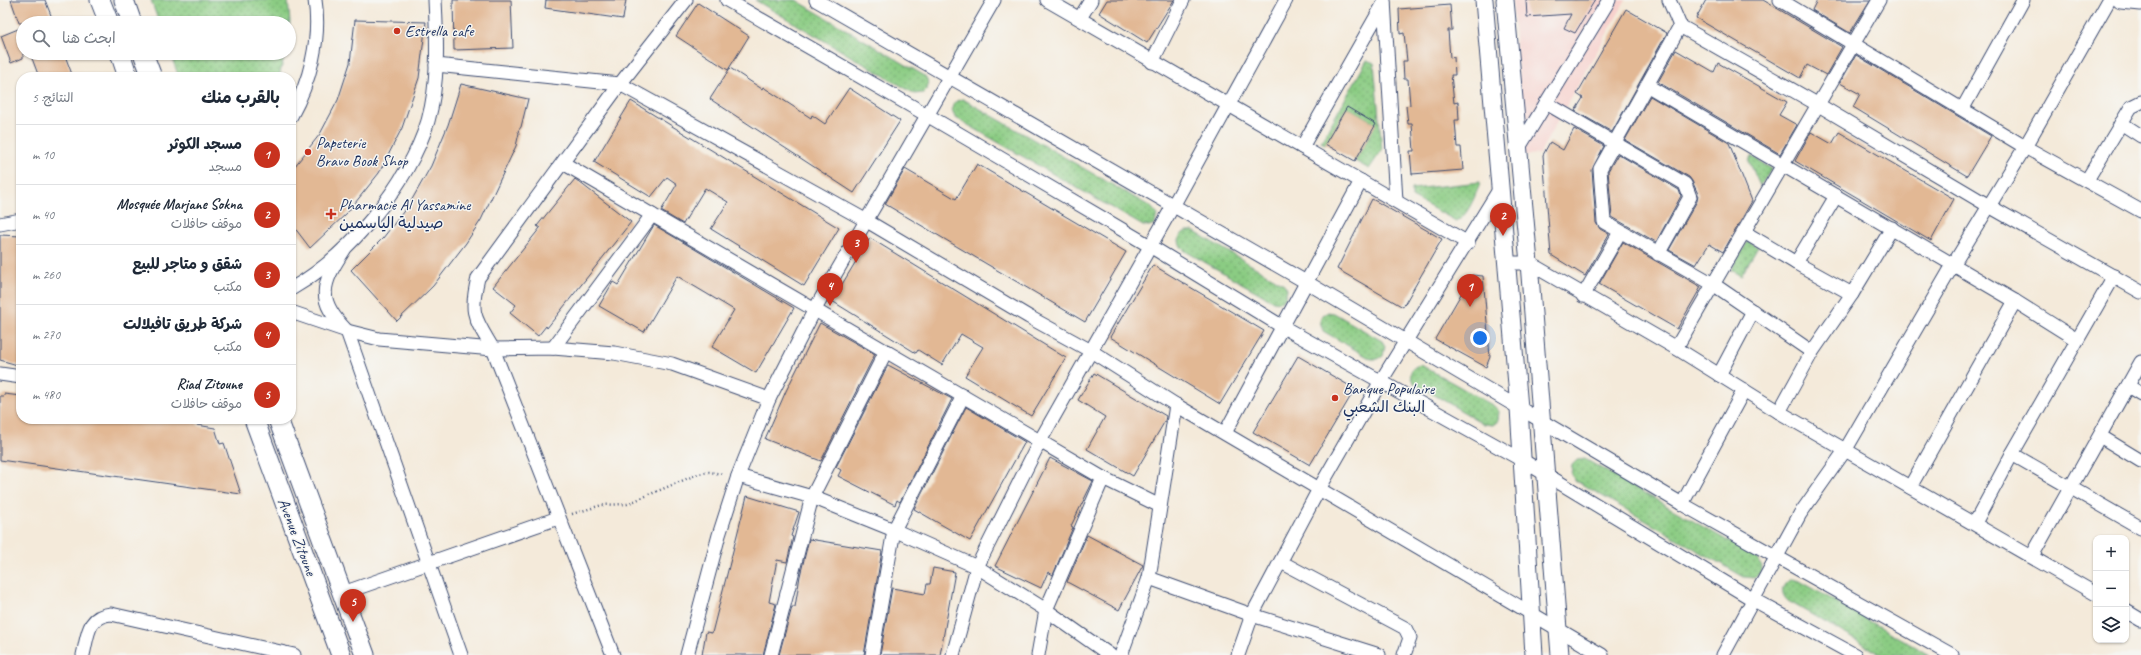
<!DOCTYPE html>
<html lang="ar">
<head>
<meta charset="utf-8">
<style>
  body { margin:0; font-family:Caveat,"Playpen Sans Arabic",sans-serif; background:#f2f2f3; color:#1f2937; direction:rtl }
  .controls { position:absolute; right:12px; bottom:12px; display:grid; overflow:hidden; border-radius:8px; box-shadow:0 1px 3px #0004 }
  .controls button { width:36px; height:36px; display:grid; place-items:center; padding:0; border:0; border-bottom:1px solid #e0e1e3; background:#fff; color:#1f2937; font:20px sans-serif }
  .you { position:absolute; left:1480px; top:338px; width:14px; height:14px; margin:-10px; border:3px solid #fff; border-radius:50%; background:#1a73e8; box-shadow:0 0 0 6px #1a73e833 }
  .badge { display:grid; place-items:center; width:26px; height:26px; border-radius:50%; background:#c8321e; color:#fff; font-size:13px; font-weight:700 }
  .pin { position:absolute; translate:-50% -33px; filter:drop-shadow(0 1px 2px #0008) }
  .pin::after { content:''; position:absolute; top:21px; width:14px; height:12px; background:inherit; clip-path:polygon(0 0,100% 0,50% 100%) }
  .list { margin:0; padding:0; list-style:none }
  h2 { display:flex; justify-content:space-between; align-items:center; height:52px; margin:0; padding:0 16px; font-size:17px }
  h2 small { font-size:13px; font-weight:400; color:#747a83 }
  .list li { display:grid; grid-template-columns:26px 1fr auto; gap:12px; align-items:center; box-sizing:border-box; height:60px; padding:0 16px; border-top:1px solid #e0e1e3 }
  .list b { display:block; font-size:15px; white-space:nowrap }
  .list p { margin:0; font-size:13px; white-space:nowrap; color:#747a83 }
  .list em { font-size:13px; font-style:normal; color:#747a83 }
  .icon { flex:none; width:22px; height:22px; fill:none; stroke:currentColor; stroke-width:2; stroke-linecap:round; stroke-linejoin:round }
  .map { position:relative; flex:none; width:2141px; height:655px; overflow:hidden; direction:ltr }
  .search { position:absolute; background:#fff; box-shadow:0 1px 3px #0004; left:16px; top:16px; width:280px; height:44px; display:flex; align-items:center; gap:10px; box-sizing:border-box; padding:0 14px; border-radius:22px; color:#747a83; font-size:15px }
  .panel { position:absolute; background:#fff; box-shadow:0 1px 3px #0004; left:16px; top:72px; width:280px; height:352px; border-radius:16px; direction:rtl }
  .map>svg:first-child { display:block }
</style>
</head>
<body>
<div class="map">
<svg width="2141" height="655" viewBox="0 0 2141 655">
  <defs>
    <pattern id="grass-dots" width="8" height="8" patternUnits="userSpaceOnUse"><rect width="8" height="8" fill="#8bcc83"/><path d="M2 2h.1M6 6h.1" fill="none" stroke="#71a66e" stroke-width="1.8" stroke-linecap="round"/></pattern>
  </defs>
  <rect width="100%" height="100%" fill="#f6f6f2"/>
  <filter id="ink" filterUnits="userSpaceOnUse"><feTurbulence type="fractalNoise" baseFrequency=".025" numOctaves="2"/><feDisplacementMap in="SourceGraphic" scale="8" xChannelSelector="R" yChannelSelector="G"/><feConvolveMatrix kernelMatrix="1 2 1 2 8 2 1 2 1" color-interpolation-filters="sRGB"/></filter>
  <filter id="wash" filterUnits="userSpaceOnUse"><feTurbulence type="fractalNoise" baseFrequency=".012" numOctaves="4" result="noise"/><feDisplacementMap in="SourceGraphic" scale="16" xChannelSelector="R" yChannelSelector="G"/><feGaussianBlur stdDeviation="0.9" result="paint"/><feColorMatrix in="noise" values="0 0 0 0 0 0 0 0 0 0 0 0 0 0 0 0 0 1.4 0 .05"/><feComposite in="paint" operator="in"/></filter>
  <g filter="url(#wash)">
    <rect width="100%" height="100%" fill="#f4eada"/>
    <polygon fill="#f7d0cc" points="1512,0 1626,0 1539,154 1525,155"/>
    <g fill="url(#grass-dots)" stroke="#537e70">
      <polygon points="151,0 288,0 290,22 289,29 289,23 159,23"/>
      <polygon points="755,0 796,0 925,76 929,83 927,89 923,93 915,94"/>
      <polygon points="170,53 285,53 279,77 179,77"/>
      <polygon points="1367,60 1374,63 1382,150 1369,169 1355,161 1376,124 1347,107 1325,144 1321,142"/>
      <path d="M963 99 1151 207 1157 214 1155 224 1149 226H1143L956 118C949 110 952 100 963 99Z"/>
      <polygon points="1751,156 1772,169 1760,186 1749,161"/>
      <path d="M1480 182C1477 193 1467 218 1456 221L1412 197V189Z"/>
      <path d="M1186 231H1193L1284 284 1287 289 1285 298 1279 302 1273 301 1185 251C1177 244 1177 236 1186 231Z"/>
      <polygon points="1748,241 1758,247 1741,276 1731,270"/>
      <polygon points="1328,312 1334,313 1382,341 1385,346 1383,356 1378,359 1371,359 1323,331 1320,321 1323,315"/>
      <path d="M1421 365 1494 406 1499 411 1498 421 1493 425 1484 424 1414 383C1407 375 1411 366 1421 365Z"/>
      <polygon points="1585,459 1756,557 1762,566 1760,573 1755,578 1744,577 1576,481 1571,475 1572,465 1577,460"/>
      <path d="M1792 579 1800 581 1929 655H1882L1788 601C1779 593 1782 583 1792 579Z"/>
    </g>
    <g id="blocks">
      <g fill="#e2b894">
        <polygon points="11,0 45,0 54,23 19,23"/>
        <polygon points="453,0 511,0 513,48 454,50"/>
        <polygon points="546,0 626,0 623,19 545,8"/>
        <polygon points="1107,0 1174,0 1147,43 1099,13"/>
        <polygon points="1526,0 1595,0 1575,33 1564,28 1571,14 1527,17"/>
        <polygon points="1706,0 1763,0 1842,47 1826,75 1807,65 1800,78 1696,18"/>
        <polygon points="1817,0 1870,0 1850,33 1812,10"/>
        <polygon points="698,3 749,36 728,70 676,36"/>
        <polygon points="1450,5 1452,30 1448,30 1450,58 1454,57 1455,75 1451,75 1454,103 1458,102 1459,120 1455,120 1457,147 1461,147 1463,170 1412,174 1410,151 1414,151 1412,124 1408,124 1406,106 1410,105 1408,79 1404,79 1403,61 1407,61 1404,33 1400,34 1399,9"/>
        <polygon points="1626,9 1667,33 1612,132 1575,111 1583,98 1577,94"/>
        <polygon points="355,20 426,22 419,78 402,128 379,173 347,213 310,248 291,223 291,171 320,134 338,100 350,63"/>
        <polygon points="23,27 23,58 11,63 1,36"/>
        <polygon points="1676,50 1714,72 1718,63 1787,102 1779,115 1797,125 1780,154 1658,82"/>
        <polygon points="30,53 64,53 73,77 39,77"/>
        <polygon points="1856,55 1991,136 1967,176 1853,107 1860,94 1840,83"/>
        <polygon points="730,68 762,89 763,87 811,118 812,115 825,124 849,88 900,121 854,193 710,99"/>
        <polygon points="461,84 528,99 521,127 518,131 519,133 516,146 481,220 466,243 433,286 397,321 351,270 383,238 410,203 431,166 448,125"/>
        <polygon points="1650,96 1729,143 1752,201 1723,252 1709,244 1696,265 1669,250 1697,201 1698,194 1692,181 1689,177 1625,140"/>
        <polygon points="631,101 839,228 804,286 711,229 728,202 705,188 683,224 661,211 677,184 667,177 651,197 594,162"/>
        <polygon points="1347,107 1376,124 1355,161 1325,144"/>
        <polygon points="1574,129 1604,146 1592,170 1596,223 1600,229 1609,234 1585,276 1551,255 1543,155 1550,142 1563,150"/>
        <polygon points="1811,132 1832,144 1839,132 1954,199 1931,241 1795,161"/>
        <polygon points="1618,154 1679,190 1681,196 1656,242 1612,217 1608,171"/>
        <polygon points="977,164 1126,252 1085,322 885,204 905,169 956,199"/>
        <polygon points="575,179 631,222 547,328 546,326 538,336 510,313 516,305 493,287 540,228 537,226"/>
        <polygon points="1372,199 1442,239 1403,307 1337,269"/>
        <polygon points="654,225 794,308 756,373 712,347 734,310 677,276 644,332 599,306 613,282 618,285"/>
        <polygon points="0,235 21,236 21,366 0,360"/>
        <polygon points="870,238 1066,358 1031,416 965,376 983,347 961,334 942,365 918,350 916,353 832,301"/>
        <polygon points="1623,242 1701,287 1677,329 1599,284"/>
        <polygon points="1153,265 1264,331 1220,404 1110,337"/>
        <polygon points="1472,275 1483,276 1490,357 1486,367 1435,339"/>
        <polygon points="820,323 875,354 821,461 765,439 786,391"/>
        <polygon points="1298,356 1355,389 1310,465 1253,432"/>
        <polygon points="888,365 952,399 900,502 897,500 895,505 838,476 841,470 836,467"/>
        <polygon points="1094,373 1166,416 1165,421 1133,476 1087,449 1105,417 1078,400"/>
        <polygon points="4,394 21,396 21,419 176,419 198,421 197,425 215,428 220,444 224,443 241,494 0,460 0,396 4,396"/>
        <polygon points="966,407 1025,442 970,541 914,509"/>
        <polygon points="1050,458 1093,481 1071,526 1073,527 1053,575 1048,572 1041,588 995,566"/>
        <polygon points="747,496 799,512 791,536 793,537 787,562 777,560 769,602 776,604 763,655 702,655 706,632 712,633"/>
        <polygon points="1087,535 1143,565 1119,610 1067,582"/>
        <polygon points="809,539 882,551 864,655 779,655 792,607 795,607 800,576"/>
        <polygon points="933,568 955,572 940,655 880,655 892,588 925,594 927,584 930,584"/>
      </g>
    </g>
  </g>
  <g filter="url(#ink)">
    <use href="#blocks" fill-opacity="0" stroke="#3c4b71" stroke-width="1"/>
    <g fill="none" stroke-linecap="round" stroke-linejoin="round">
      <defs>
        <g id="minor">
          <polyline points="727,0 927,115 1150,246 1283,327 1522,460 1754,600 1855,655"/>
          <polyline points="816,0 1306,282 1682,504 1952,655"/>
          <polyline points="1047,0 1468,243"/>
          <polyline points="1384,0 1396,201"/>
          <polyline points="1669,0 1680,26 1817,104 1989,206 2141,292"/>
          <polyline points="1780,0 2025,147 2141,211"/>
          <polyline points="1080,18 1091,0"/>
          <polyline points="1680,26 1600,169 1604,222 1713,284 1812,352"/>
          <polyline points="1152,62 1183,0"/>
          <polyline points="436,65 620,84 867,221 1029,317 1091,351 1176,405 1602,655"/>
          <polyline points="1648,86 2015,301 2077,340"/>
          <polyline points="1546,103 1685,184 1690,197 1658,254"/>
          <polyline points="1963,108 2023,0"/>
          <path d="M291 116C310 82 321 39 315 0"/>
          <polyline points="2121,123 2141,136"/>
          <polyline points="1302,147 1384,3"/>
          <polyline points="1518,149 1609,0"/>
          <polyline points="563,163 1103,478 1160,506"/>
          <polyline points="2087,180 2131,107 2141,102"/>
          <polyline points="1836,196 1796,263 1852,294 1892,228"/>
          <polyline points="0,224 21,220"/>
          <polyline points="1744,232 1796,263"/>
          <path d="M344 250C321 285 316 300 347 331L461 655"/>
          <polyline points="1506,263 1529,263 1676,348 1779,412 2096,594"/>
          <path d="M291 289C349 256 408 185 428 121 439 82 437 39 435 0"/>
          <polyline points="1583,296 1620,232"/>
          <polyline points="291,312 347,331 379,339 493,349 553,348 614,353 672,364 769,399"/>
          <polyline points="553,348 652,215"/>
          <polyline points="1676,348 1879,0"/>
          <polyline points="0,374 21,377"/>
          <polyline points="1719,375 1753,311"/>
          <polyline points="2128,386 2141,394"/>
          <polyline points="1779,412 1812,352 1852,294"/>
          <polyline points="1225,433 1361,181"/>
          <polyline points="2100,436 2141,461"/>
          <polyline points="2012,454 2141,528"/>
          <polyline points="738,476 812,497 894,530 977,567 1046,610 1110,655"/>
          <polyline points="1910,487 2015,301"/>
          <polyline points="1682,504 1744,390"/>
          <polyline points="1975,523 2012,454 2114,276"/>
          <polyline points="2032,556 2141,362"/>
          <polyline points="1281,562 1405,628 1410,638 1404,655"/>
          <polyline points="1149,578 1252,615 1379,655"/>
          <polyline points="343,593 558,518"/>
          <polyline points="2126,611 2141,620"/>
          <path d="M83 655C88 635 87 616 111 614L294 655"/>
          <path d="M613 655 493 349C475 318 469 315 478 278L620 84 686 0"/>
          <polyline points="687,655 719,535 738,476 769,399 815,309 994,0"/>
          <polyline points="771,655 812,497 886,351"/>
          <polyline points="872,655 894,530 963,396"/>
          <polyline points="953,655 977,567 1040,441 1173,206 1286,0"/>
          <polyline points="1038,655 1046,610 1103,478"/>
          <polyline points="1121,655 1149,578 1176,405"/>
          <polyline points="1238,655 1252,615 1319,489 1381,381 1499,190"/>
          <polyline points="1723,655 1800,514 1846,449 1953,265 2025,147 2109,0"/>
        </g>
        <g id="tertiary">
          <polyline points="1484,0 1519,408 1534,655"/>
          <polyline points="1505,0 1529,263 1560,655"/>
          <polyline points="2121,0 2141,2"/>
        </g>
        <g id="secondary">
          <polyline points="100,0 109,23"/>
          <polyline points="124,0 132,23"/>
          <polyline points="120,53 128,77"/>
          <polyline points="143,53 152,77"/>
          <polyline points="254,419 341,655"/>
          <polyline points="278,419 365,655"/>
        </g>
      </defs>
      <use href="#minor" stroke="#3c4b71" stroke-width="15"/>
      <use href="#tertiary" stroke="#3c4b71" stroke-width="19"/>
      <use href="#secondary" stroke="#3c4b71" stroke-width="21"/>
      <polyline stroke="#3c4b71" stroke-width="2.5" stroke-dasharray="1 3" stroke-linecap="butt" points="572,514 602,505 627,504 698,474 709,472 723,474"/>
      <use href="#minor" stroke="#fff" stroke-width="13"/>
      <use href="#tertiary" stroke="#fff" stroke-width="17"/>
      <use href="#secondary" stroke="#fff" stroke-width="19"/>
    </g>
  </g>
  <g fill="#c8321e" stroke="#f6f6f2" stroke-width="1.5">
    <circle cx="397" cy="31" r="4"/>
    <circle cx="308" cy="152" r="4"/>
    <path d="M329 208h4v4h4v4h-4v4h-4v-4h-4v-4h4z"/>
    <circle cx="1335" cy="398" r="4"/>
  </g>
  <g text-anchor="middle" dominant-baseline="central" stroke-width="3" stroke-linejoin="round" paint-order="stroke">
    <g font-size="16" fill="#1b2f5e" stroke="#f6f6f2" text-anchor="start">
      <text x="405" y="31">Estrella cafe</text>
      <text x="316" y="143">Papeterie<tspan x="316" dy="18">Bravo Book Shop</tspan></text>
      <text x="339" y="205">Pharmacie Al Yassamine<tspan x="339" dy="18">صيدلية الياسمين</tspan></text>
      <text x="1343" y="389">Banque Populaire<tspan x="1343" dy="18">البنك الشعبي</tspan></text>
    </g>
    <g font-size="16" fill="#1b2f5e" stroke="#f6f6f2">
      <text transform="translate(297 537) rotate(69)">Avenue Zitoune</text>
    </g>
  </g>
</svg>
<div class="controls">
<button>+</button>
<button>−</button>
<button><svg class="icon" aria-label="layers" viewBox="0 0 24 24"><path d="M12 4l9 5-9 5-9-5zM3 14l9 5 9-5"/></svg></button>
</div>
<div class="you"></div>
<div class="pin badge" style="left:1470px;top:307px">1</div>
<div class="pin badge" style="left:1503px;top:236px">2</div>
<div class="pin badge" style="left:856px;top:263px">3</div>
<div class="pin badge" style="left:830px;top:306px">4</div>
<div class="pin badge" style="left:353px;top:622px">5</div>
<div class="search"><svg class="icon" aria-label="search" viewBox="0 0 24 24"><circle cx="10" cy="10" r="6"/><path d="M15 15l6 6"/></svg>ابحث هنا</div>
<section class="panel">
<h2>بالقرب منك<small>النتائج: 5</small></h2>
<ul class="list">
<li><span class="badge">1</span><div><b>مسجد الكوثر</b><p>مسجد</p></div><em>10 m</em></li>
<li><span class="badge">2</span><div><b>Mosquée Marjane Sokna</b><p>موقف حافلات</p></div><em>40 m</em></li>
<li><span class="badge">3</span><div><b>شقق و متاجر للبيع</b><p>مكتب</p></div><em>260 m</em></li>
<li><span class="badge">4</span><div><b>شركة طريق تافيلالت</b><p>مكتب</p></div><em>270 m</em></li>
<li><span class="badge">5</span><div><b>Riad Zitoune</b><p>موقف حافلات</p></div><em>480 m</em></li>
</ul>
</section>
</div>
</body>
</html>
